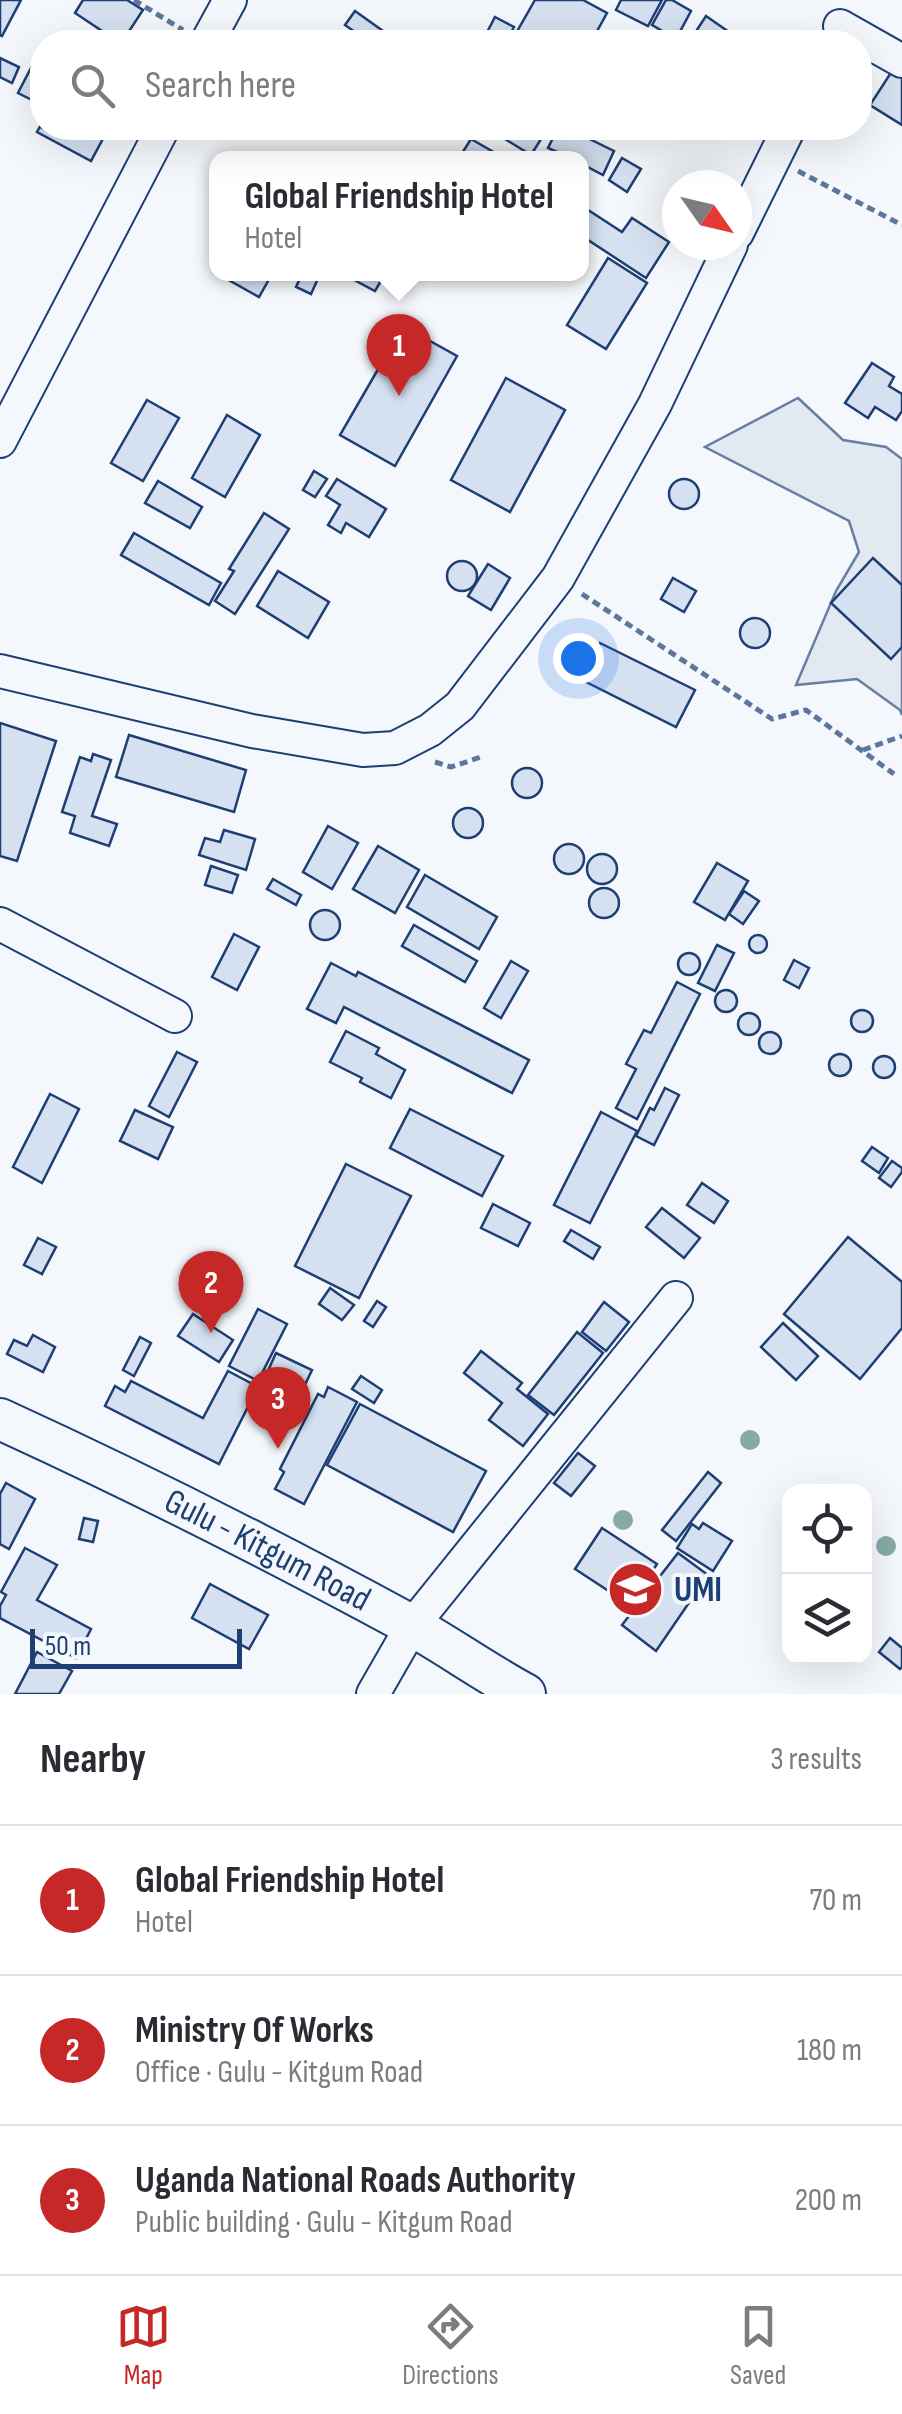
<!DOCTYPE html>
<html lang="en">
<head>
<meta charset="utf-8">
<style>
  body { margin:0; font-family:"Sofia Sans Condensed",sans-serif; background:#f2f2f3; color:#2b2b33 }
  .controls { position:absolute; right:30px; bottom:30px; display:grid; overflow:hidden; border-radius:20px; box-shadow:0 10px 40px #0002 }
  .controls button { width:90px; height:90px; display:grid; place-items:center; padding:0; border:0; border-bottom:2px solid #e1e1e2; background:#fff; color:#2b2b33; font:50px sans-serif }
  .compass { position:absolute; left:662px; top:170px; width:90px; height:90px; border-radius:50%; background:#fff; box-shadow:0 10px 40px #0002; rotate:124deg }
  .scale { position:absolute; left:30px; bottom:25px; width:212px; box-sizing:border-box; padding-left:10px; border:5px solid #1d3f73; border-top:0; font-size:28px; line-height:35px; white-space:nowrap; color:#1d3f73; -webkit-text-stroke:8px #f4f7fb; paint-order:stroke }
  .you { position:absolute; left:578px; top:658px; width:35px; height:35px; margin:-25px; border:8px solid #fff; border-radius:50%; background:#1a73e8; box-shadow:0 0 0 15px #1a73e833 }
  .badge { display:grid; place-items:center; width:65px; height:65px; border-radius:50%; background:#c62828; color:#fff; font-size:32px; font-weight:700 }
  .pin { position:absolute; translate:-50% -82px; filter:drop-shadow(0 2px 5px #0008) }
  .pin::after { content:''; position:absolute; top:52px; width:35px; height:30px; background:inherit; clip-path:polygon(0 0,100% 0,50% 100%) }
  .popup { position:absolute; left:209px; top:151px; width:380px; height:130px; box-sizing:border-box; display:grid; place-content:center; border-radius:20px; background:#fff; filter:drop-shadow(0 2px 8px #0005); font-size:32px; white-space:nowrap; color:#7c7c81 }
  .popup b { font-size:38px; color:#2b2b33 }
  .popup::after { content:''; position:absolute; left:50%; top:100%; margin-left:-20px; border:20px solid transparent; border-top-color:#fff }
  .list { margin:0; padding:0; list-style:none }
  h2 { display:flex; justify-content:space-between; align-items:center; height:130px; margin:0; padding:0 40px; font-size:42px }
  h2 small { font-size:32px; font-weight:400; color:#7c7c81 }
  .list li { display:grid; grid-template-columns:65px 1fr auto; gap:30px; align-items:center; box-sizing:border-box; height:150px; padding:0 40px; border-top:2px solid #e1e1e2 }
  .list b { display:block; font-size:38px; white-space:nowrap }
  .list p { margin:0; font-size:32px; white-space:nowrap; color:#7c7c81 }
  .list em { font-size:32px; font-style:normal; color:#7c7c81 }
  .icon { flex:none; width:55px; height:55px; fill:none; stroke:currentColor; stroke-width:2; stroke-linecap:round; stroke-linejoin:round }
  .map { position:relative; flex:none; width:902px; height:1694px; overflow:hidden }
  .search { position:absolute; background:#fff; box-shadow:0 10px 40px #0002; left:30px; right:30px; top:30px; height:110px; display:flex; align-items:center; gap:25px; box-sizing:border-box; padding:0 35px; border-radius:40px; color:#7c7c81; font-size:38px }
  .sheet { height:580px; background:#fff }
  nav { display:flex; justify-content:space-around; align-items:center; box-sizing:border-box; height:140px; border-top:2px solid #e1e1e2; background:#fff; font-size:28px; color:#7c7c81 }
  nav a { display:grid; justify-items:center; gap:5px }
  nav .on { color:#c62828 }
  .map>svg:first-child { display:block }
</style>
</head>
<body>
<div class="map">
<svg width="902" height="1694" viewBox="0 0 902 1694">
  <rect width="100%" height="100%" fill="#f4f7fb"/>
  <polygon fill="#e3e9f0" stroke="#687fa3" stroke-width="2.5" points="798,398 843,440 886,447 902,459 902,715 900,710 857,679 796,685 836,591 859,552 849,521 705,447"/>
  <g fill="#d5e0f0" stroke="#1d3f73" stroke-width="2.5">
    <polygon points="0,0 21,0 2,36 0,35"/>
    <polygon points="83,0 127,0 143,10 122,42 98,42 96,41 102,31 75,13"/>
    <polygon points="535,0 583,0 607,13 591,42 511,42"/>
    <polygon points="621,0 662,0 648,26 616,10"/>
    <polygon points="666,0 672,0 691,11 676,39 652,25"/>
    <polygon points="355,11 397,41 396,42 363,42 365,39 345,25"/>
    <polygon points="706,16 729,32 722,42 689,42"/>
    <polygon points="495,17 514,27 506,42 482,42"/>
    <polygon points="0,58 19,67 12,83 0,77"/>
    <polygon points="33,64 42,69 42,105 18,93"/>
    <polygon points="894,68 902,73 902,125 870,105"/>
    <polygon points="42,123 42,128 97,128 106,133 91,161 37,132"/>
    <polygon points="487,128 548,128 531,155"/>
    <polygon points="558,128 567,128 614,151 603,175 582,164 582,158 570,158 548,148"/>
    <polygon points="471,139 504,158 459,158"/>
    <polygon points="622,158 641,169 627,192 609,180"/>
    <polygon points="582,206 622,232 632,218 669,242 646,278 582,236"/>
    <polygon points="608,258 647,283 606,349 567,325"/>
    <polygon points="218,274 272,274 259,297"/>
    <polygon points="302,274 320,274 311,294 296,287"/>
    <polygon points="343,274 385,274 375,291"/>
    <polygon points="403,326 457,356 395,466 340,435"/>
    <polygon points="872,363 894,377 889,386 902,394 902,411 896,420 875,407 868,418 845,403"/>
    <polygon points="506,378 565,410 510,512 451,480"/>
    <polygon points="147,400 179,418 143,481 111,463"/>
    <polygon points="227,415 260,435 225,497 192,478"/>
    <polygon points="314,471 327,479 315,497 303,490"/>
    <polygon points="337,479 386,509 369,537 346,523 341,533 328,525 340,505 326,496"/>
    <circle cx="684" cy="494" r="15"/>
    <polygon points="158,481 202,507 190,528 145,503"/>
    <polygon points="264,513 289,529 235,614 215,601 234,571 229,569"/>
    <polygon points="134,533 221,583 209,605 121,555"/>
    <polygon points="873,558 902,585 902,647 891,659 831,603"/>
    <circle cx="462" cy="576" r="15"/>
    <polygon points="488,564 510,578 491,610 468,596"/>
    <polygon points="278,571 329,602 308,638 257,606"/>
    <polygon points="673,578 696,591 684,612 661,599"/>
    <circle cx="755" cy="633" r="15"/>
    <polygon points="600,643 695,690 676,727 582,680"/>
    <polygon points="0,723 56,741 17,861 0,856"/>
    <polygon points="129,735 246,770 234,812 116,777"/>
    <polygon points="93,754 111,760 92,816 117,824 109,846 70,833 75,816 62,812 80,757 91,761"/>
    <circle cx="527" cy="783" r="15"/>
    <circle cx="468" cy="823" r="15"/>
    <polygon points="328,826 358,843 332,889 303,872"/>
    <polygon points="224,830 255,839 246,870 199,855 205,838 220,842"/>
    <circle cx="569" cy="859" r="15"/>
    <polygon points="378,846 419,870 395,913 353,889"/>
    <circle cx="602" cy="869" r="15"/>
    <polygon points="717,863 748,881 725,920 694,902"/>
    <polygon points="211,866 238,875 232,893 205,885"/>
    <polygon points="425,875 497,917 479,949 407,907"/>
    <polygon points="273,879 301,895 296,905 267,889"/>
    <circle cx="604" cy="903" r="15"/>
    <polygon points="744,891 759,901 743,924 729,914"/>
    <circle cx="325" cy="925" r="15"/>
    <polygon points="414,925 477,961 465,982 402,946"/>
    <polygon points="234,934 259,947 237,990 212,977"/>
    <circle cx="758" cy="944" r="9"/>
    <polygon points="717,945 734,953 715,991 698,983"/>
    <circle cx="689" cy="964" r="11"/>
    <polygon points="794,960 809,968 799,988 784,980"/>
    <polygon points="511,961 528,971 501,1018 484,1008"/>
    <polygon points="331,963 356,976 358,972 529,1060 512,1093 344,1007 336,1023 307,1009"/>
    <polygon points="677,982 700,994 637,1119 616,1108 636,1069 626,1064 644,1030 651,1033"/>
    <circle cx="726" cy="1001" r="11"/>
    <circle cx="862" cy="1021" r="11"/>
    <circle cx="749" cy="1024" r="11"/>
    <polygon points="346,1031 379,1048 376,1054 405,1070 391,1098 360,1082 362,1078 330,1062"/>
    <circle cx="770" cy="1043" r="11"/>
    <polygon points="177,1052 197,1062 169,1117 149,1106"/>
    <circle cx="840" cy="1065" r="11"/>
    <circle cx="884" cy="1067" r="11"/>
    <polygon points="665,1088 679,1095 654,1145 636,1136 650,1108 654,1110"/>
    <polygon points="50,1094 79,1109 42,1183 13,1167"/>
    <polygon points="410,1109 503,1156 482,1196 390,1148"/>
    <polygon points="135,1110 173,1127 158,1159 120,1141"/>
    <polygon points="601,1112 637,1131 590,1223 554,1205"/>
    <polygon points="872,1147 888,1158 879,1173 862,1161"/>
    <polygon points="892,1161 902,1168 902,1172 891,1187 879,1178"/>
    <polygon points="346,1164 411,1196 359,1298 295,1266"/>
    <polygon points="702,1183 728,1201 714,1223 687,1205"/>
    <polygon points="493,1204 530,1223 518,1246 481,1228"/>
    <polygon points="662,1208 700,1238 684,1258 646,1227"/>
    <polygon points="571,1230 600,1247 593,1259 564,1241"/>
    <polygon points="848,1237 902,1282 902,1328 860,1379 784,1314"/>
    <polygon points="38,1238 56,1247 42,1274 24,1265"/>
    <polygon points="330,1288 354,1305 342,1320 319,1304"/>
    <polygon points="377,1301 386,1307 373,1327 364,1321"/>
    <polygon points="604,1302 629,1322 606,1351 582,1332"/>
    <polygon points="258,1309 287,1324 258,1381 229,1366"/>
    <polygon points="193,1314 233,1340 219,1362 178,1336"/>
    <polygon points="783,1323 818,1356 796,1380 761,1347"/>
    <polygon points="577,1332 603,1353 554,1415 528,1395"/>
    <polygon points="33,1335 55,1347 43,1372 7,1354 14,1340 27,1346"/>
    <polygon points="140,1337 151,1343 134,1376 123,1370"/>
    <polygon points="481,1351 522,1383 517,1389 548,1414 523,1446 489,1420 502,1403 464,1373"/>
    <polygon points="276,1353 312,1370 302,1391 266,1375"/>
    <polygon points="228,1371 258,1387 219,1464 105,1406 115,1386 125,1392 131,1381 203,1418"/>
    <polygon points="361,1376 382,1390 374,1403 352,1389"/>
    <polygon points="328,1387 357,1402 304,1504 275,1489 284,1472 280,1469 318,1394 324,1397"/>
    <polygon points="360,1404 486,1471 453,1532 327,1465"/>
    <polygon points="578,1453 595,1466 571,1496 554,1483"/>
    <polygon points="708,1472 721,1483 676,1541 662,1530"/>
    <polygon points="6,1483 35,1499 9,1549 0,1544 0,1494"/>
    <polygon points="84,1518 98,1521 93,1542 79,1539"/>
    <polygon points="703,1523 732,1541 713,1571 677,1548 692,1524 699,1529"/>
    <polygon points="602,1528 657,1564 630,1605 575,1569"/>
    <polygon points="25,1548 57,1565 37,1600 91,1629 76,1658 0,1618 0,1606 6,1595 1,1592"/>
    <polygon points="678,1553 708,1575 656,1651 622,1625"/>
    <polygon points="210,1584 268,1615 249,1649 192,1618"/>
    <polygon points="890,1638 902,1648 902,1667 900,1669 879,1652"/>
    <polygon points="37,1652 72,1671 59,1694 15,1694"/>
  </g>
  <g fill="none" stroke-linecap="round" stroke-linejoin="round">
    <defs>
      <g id="minor">
        <polyline points="840,26 902,61"/>
        <polyline points="207,42 230,0"/>
        <polyline points="737,233 789,128"/>
        <polyline points="0,441 163,128"/>
        <polyline points="0,671 252,731 363,750 395,748 430,730 460,706 558,578 655,404 731,245"/>
        <polyline points="0,924 175,1016"/>
        <polyline points="373,1694 412,1626 676,1298"/>
      </g>
      <g id="major">
        <path id="s1" d="M0 1419C138 1482 274 1551 407 1623 447 1645 484 1672 525 1694"/>
      </g>
    </defs>
    <use href="#minor" stroke="#1d3f73" stroke-width="36"/>
    <use href="#major" stroke="#1d3f73" stroke-width="44"/>
    <g stroke="#5e769c" stroke-width="5" stroke-dasharray="8 5" stroke-linecap="butt">
      <polyline points="134,0 183,30"/>
      <polyline points="798,171 902,225"/>
      <polyline points="582,594 772,719 806,710 894,774"/>
      <polyline points="863,750 902,736"/>
      <polyline points="435,762 451,767 484,756"/>
    </g>
    <use href="#minor" stroke="#f4f7fb" stroke-width="32"/>
    <use href="#major" stroke="#f4f7fb" stroke-width="40"/>
  </g>
  <g fill="#86aba6">
    <circle cx="750" cy="1440" r="10"/>
    <circle cx="623" cy="1520" r="10"/>
    <circle cx="886" cy="1546" r="10"/>
  </g>
  <defs>
    <symbol id="school-disc" viewBox="-11 -11 22 22"><circle r="9.5" fill="#c62828" stroke="#f4f7fb"/><path d="M0-5L7-2L0 1L-7-2ZM-4 1L0 2.5L4 1V4Q0 6-4 4Z" fill="#fff"/></symbol>
  </defs>
  <g fill-rule="evenodd">
    <use href="#school-disc" x="604" y="1558" width="63" height="63"/>
  </g>
  <g text-anchor="middle" dominant-baseline="central" stroke-width="8" stroke-linejoin="round" paint-order="stroke">
    <g font-size="35" fill="#1d3f73" stroke="#f4f7fb">
      <text stroke="none"><textPath href="#s1" startOffset="298">Gulu - Kitgum Road</textPath></text>
    </g>
    <g font-size="35" font-weight="bold" fill="#1d3f73" stroke="#f4f7fb" text-anchor="start">
      <text x="674" y="1590">UMI</text>
    </g>
  </g>
</svg>
<div class="controls">
<button><svg class="icon" aria-label="locate" viewBox="0 0 24 24"><circle cx="12" cy="12" r="6"/><path d="M12 2v4M12 18v4M2 12h4M18 12h4"/></svg></button>
<button><svg class="icon" aria-label="layers" viewBox="0 0 24 24"><path d="M12 4l9 5-9 5-9-5zM3 14l9 5 9-5"/></svg></button>
</div>
<svg class="compass" viewBox="-18 -18 36 36"><path d="M0-13l5 13h-10z" fill="#e53935"/><path d="M0 13l5-13h-10z" fill="#7c7c81"/></svg>
<div class="scale">50 m</div>
<div class="you"></div>
<div class="pin badge" style="left:399px;top:396px">1</div>
<div class="popup"><b>Global Friendship Hotel</b>Hotel</div>
<div class="pin badge" style="left:211px;top:1333px">2</div>
<div class="pin badge" style="left:278px;top:1449px">3</div>
<div class="search"><svg class="icon" aria-label="search" viewBox="0 0 24 24"><circle cx="10" cy="10" r="6"/><path d="M15 15l6 6"/></svg>Search here</div>
</div>
<section class="sheet">
<h2>Nearby<small>3 results</small></h2>
<ul class="list">
<li><span class="badge">1</span><div><b>Global Friendship Hotel</b><p>Hotel</p></div><em>70 m</em></li>
<li><span class="badge">2</span><div><b>Ministry Of Works</b><p>Office · Gulu - Kitgum Road</p></div><em>180 m</em></li>
<li><span class="badge">3</span><div><b>Uganda National Roads Authority</b><p>Public building · Gulu - Kitgum Road</p></div><em>200 m</em></li>
</ul>
</section>
<nav>
<a class="on"><svg class="icon" aria-label="map" viewBox="0 0 24 24"><path d="M3 6l6-2 6 2 6-2v14l-6 2-6-2-6 2zM9 4v14M15 6v14"/></svg>Map</a>
<a><svg class="icon" aria-label="directions" viewBox="0 0 24 24"><path d="M12 3l9 9-9 9-9-9zM9 14v-3h6M13 9l2 2-2 2"/></svg>Directions</a>
<a><svg class="icon" aria-label="saved" viewBox="0 0 24 24"><path d="M7 4h10v16l-5-4-5 4z"/></svg>Saved</a>
</nav>
</body>
</html>
